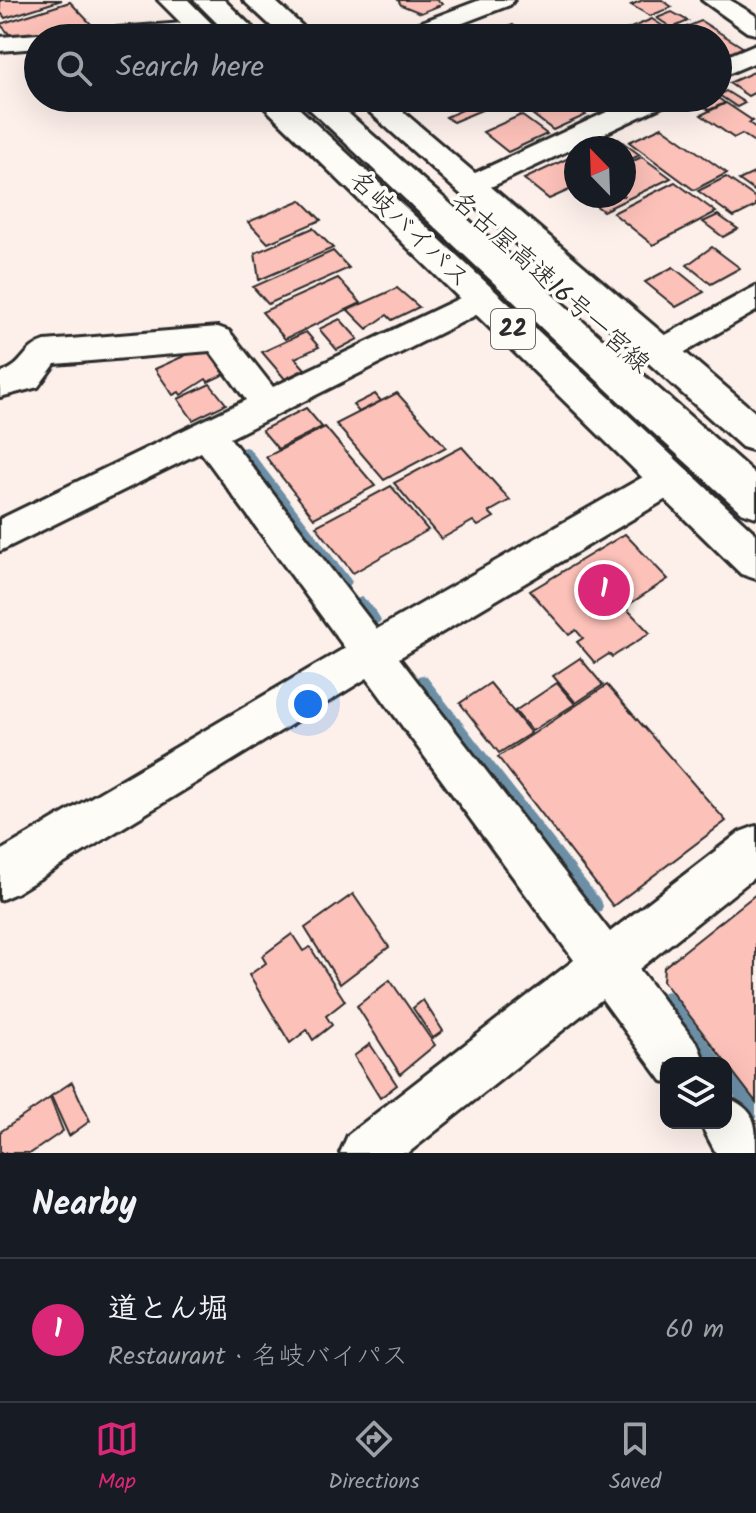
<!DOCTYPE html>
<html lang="en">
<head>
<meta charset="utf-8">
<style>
  body { margin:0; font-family:Kalam,"Klee One",sans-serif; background:#20242c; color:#f1f3f6 }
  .controls { position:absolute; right:24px; bottom:24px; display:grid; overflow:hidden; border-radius:16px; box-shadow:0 8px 32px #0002 }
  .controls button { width:72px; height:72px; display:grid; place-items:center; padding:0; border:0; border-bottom:2px solid #363941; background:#171b24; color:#f1f3f6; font:40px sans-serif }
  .compass { position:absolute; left:564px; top:136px; width:72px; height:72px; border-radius:50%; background:#171b24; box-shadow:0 8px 32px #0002; rotate:337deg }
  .you { position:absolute; left:308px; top:704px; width:28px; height:28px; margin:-20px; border:6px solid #fff; border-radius:50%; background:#1a73e8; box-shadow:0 0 0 12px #1a73e833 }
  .badge { display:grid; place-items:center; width:52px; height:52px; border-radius:50%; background:#db2777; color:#fff; font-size:26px; font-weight:700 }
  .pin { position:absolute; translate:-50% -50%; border:4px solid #fff; box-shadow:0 2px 8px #0006 }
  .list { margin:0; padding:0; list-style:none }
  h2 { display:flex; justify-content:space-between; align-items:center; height:104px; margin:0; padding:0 32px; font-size:34px }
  h2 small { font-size:26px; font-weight:400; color:#9ea1a6 }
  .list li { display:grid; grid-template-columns:52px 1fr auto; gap:24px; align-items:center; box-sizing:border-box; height:144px; padding:0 32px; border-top:2px solid #363941 }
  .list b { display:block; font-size:30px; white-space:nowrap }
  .list p { margin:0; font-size:26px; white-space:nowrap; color:#9ea1a6 }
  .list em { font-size:26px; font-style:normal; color:#9ea1a6 }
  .icon { flex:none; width:44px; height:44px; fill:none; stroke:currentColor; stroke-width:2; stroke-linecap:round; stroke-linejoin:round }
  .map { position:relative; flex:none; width:756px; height:1153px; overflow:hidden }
  .search { position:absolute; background:#171b24; box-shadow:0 8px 32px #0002; left:24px; right:24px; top:24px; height:88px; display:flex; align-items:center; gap:20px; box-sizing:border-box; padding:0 28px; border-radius:44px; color:#9ea1a6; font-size:30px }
  .sheet { height:248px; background:#171b24 }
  nav { display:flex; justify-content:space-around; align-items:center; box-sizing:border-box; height:112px; border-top:2px solid #363941; background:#171b24; font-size:22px; color:#9ea1a6 }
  nav a { display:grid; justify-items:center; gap:4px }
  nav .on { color:#db2777 }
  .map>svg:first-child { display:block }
</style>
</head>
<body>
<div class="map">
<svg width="756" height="1153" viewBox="0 0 756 1153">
  <rect width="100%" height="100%" fill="#fdf0eb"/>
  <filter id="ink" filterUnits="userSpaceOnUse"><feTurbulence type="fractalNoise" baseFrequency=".0125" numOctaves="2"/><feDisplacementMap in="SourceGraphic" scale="16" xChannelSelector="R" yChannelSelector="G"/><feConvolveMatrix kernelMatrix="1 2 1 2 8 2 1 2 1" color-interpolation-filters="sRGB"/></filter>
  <g filter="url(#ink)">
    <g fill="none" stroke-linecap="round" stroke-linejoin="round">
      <g fill="#6c8fa6" fill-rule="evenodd">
        <polygon points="245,447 249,448 350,579 352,582 350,585 346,587 342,585 241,454 240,451 241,448"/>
        <path d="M361 597C369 600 377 612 381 620L379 623C369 627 363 613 357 605L355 602 357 599Z"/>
        <polygon points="422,675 426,676 601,901 603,906 601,911 596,913 591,911 418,684 416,680 418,676"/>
        <polygon points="667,991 672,993 724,1063 708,1063 662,1003 660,998 662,993"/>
        <polygon points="726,1067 731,1069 756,1101 756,1120 751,1118 726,1086"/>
      </g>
    </g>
    <g fill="#fcc1b9" stroke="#2b2b2b" stroke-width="2">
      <polygon points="0,0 62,0 5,18 0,12"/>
      <polygon points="398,0 437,0 443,4 421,13 401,5"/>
      <polygon points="643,0 662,0 672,7 650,16 631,5"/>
      <polygon points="70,2 93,26 80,31 10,35 0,24"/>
      <polygon points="672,12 688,21 672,28 657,18"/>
      <polygon points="652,19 669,30 651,38 638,38 626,30"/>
      <polygon points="701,21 744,48 718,59 718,38 683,38 674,32"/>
      <polygon points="513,25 532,38 481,38"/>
      <polygon points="756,71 756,92 748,96 729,83"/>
      <polygon points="726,91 745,103 737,107 719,95"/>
      <polygon points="490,98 510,98 453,122 446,117"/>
      <polygon points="569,98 586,110 582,112 586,115 553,130 532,114"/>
      <polygon points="704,98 718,98 725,103 709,110 696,101"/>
      <polygon points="726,103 753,121 749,123 756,128 756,143 742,134 734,138 701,115"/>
      <polygon points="521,115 547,134 508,152 483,132"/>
      <polygon points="662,127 727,173 694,190 629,142"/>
      <polygon points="617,138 640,155 629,160 624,157 624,148 612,148 606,143"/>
      <polygon points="575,155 576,187 549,199 524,179"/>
      <polygon points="642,157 671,178 603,211 584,196 624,196 624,165"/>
      <polygon points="756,172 756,192 739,180"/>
      <polygon points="726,177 756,198 756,206 734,217 698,191"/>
      <polygon points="675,182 716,212 653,245 613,213"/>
      <polygon points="301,200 321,220 268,243 248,222"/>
      <polygon points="718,215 738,229 723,237 703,222"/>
      <polygon points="313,228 333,248 259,280 255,253"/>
      <polygon points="712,247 740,268 711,284 687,265"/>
      <polygon points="333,251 349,268 268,304 253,287"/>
      <polygon points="673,267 704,292 676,307 645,282"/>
      <polygon points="338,278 361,303 285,339 262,312"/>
      <polygon points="397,288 419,307 392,320 387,315 367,329 348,310"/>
      <polygon points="340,319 358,339 337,350 319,329"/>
      <polygon points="306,332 319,347 295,358 305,369 285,379 262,352"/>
      <polygon points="204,347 225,374 208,382 206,379 181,395 179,392 173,395 155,369"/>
      <polygon points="210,384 226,404 193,420 178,399"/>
      <polygon points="397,393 446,447 384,480 336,424"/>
      <polygon points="375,394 381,401 359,412 353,405"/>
      <polygon points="306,408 322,427 278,449 262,430"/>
      <polygon points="325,427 375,486 314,518 266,457"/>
      <polygon points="462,447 510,500 489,512 494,517 478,526 473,521 441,539 394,483"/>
      <polygon points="391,486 428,530 353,573 316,526"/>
      <polygon points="625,534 668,579 625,607 650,633 612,657 609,654 595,663 577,642 583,638 576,630 569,635 530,591"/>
      <polygon points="580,658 603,685 576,703 553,676"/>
      <polygon points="490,683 531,733 499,753 460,703"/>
      <polygon points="557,683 575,704 532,731 515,711"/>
      <polygon points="607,685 726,821 613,906 498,757"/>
      <polygon points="353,894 389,947 340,984 305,928"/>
      <polygon points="756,894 756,1102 663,981 664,967"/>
      <polygon points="292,934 303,951 310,947 345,1001 326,1016 332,1025 313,1040 307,1030 290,1043 249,975 266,963 262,956"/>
      <polygon points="390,980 435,1045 400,1074 357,1006"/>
      <polygon points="423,1000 443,1031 433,1038 413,1008"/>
      <polygon points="370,1044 397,1085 380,1098 354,1056"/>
      <polygon points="72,1082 90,1121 69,1136 51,1096"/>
      <polygon points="50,1098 63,1131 31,1153 0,1153 0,1132"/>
    </g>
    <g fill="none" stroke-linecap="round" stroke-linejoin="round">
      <defs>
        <g id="minor">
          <polygon points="480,0 514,0 510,5 424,38 390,38 393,33"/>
          <polygon points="702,0 730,0 756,16 756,34 747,32"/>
          <polygon points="198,22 207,24 210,29 207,34 176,38 65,38 68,33 77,31"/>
          <polygon points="38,34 48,38 38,38 38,48 0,51 0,37"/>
          <polygon points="756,44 756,62 718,78 718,60"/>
          <polygon points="637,98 671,98 667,104 480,192 470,195 460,192 456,186 460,180"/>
          <polygon points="756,286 756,311 671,360 660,364 649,360 644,352 649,344"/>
          <path d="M481 288 492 291 497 299 492 307 230 438 377 629 657 469 670 465 683 469 688 479 683 489 399 658 610 932 740 832 756 826V876L639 969 698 1045 705 1063H666V1082L662 1081 602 999 408 1153H340L348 1135 574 960 367 678 16 893 0 900V851L345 648 201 452 0 551V519L246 400 210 351 55 364 38 387 0 397V373C25 366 22 348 45 341L218 327 229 331 273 387Z"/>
          <path d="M726 1097C756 1110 756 1121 756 1153H716L700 1123H726Z"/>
        </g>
        <g id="highway">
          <polygon points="158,0 188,0 226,38 196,38"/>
          <polygon points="194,0 224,0 263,38 232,38"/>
          <polygon points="243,0 274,0 315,38 284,38"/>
          <polygon points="255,98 288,98 756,534 756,579 741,574"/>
          <polygon points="298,98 331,98 756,475 756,517 741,512 637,418"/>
          <polygon points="354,98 387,98 756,413 756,451 742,447"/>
        </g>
      </defs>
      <use href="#minor" stroke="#2b2b2b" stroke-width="6"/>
      <use href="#highway" stroke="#2b2b2b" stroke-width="6"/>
      <use href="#minor" fill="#fdfcf7" fill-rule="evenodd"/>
      <use href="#highway" fill="#fdfcf7" fill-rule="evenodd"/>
    </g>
  </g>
  <g text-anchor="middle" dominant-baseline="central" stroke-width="7" stroke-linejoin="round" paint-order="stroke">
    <rect fill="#fdfcf7" stroke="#6a6a68" stroke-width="2" x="491" y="309" width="44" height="40" rx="6"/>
    <g font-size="24" font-weight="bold" fill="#2b2b2b">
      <text x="513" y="329">22</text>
    </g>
    <g font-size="26" fill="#2b2b2b" stroke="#fdfcf7">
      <text transform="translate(409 230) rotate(44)">名岐バイパス</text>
      <text transform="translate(550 283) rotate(42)">名古屋高速16号一宮線</text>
    </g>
  </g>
</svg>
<div class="controls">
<button><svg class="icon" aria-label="layers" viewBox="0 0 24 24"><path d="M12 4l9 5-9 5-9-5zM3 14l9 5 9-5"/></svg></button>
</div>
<svg class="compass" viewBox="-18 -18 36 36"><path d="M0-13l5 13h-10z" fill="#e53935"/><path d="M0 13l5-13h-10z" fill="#9ea1a6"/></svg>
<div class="you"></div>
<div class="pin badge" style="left:604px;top:590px">1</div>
<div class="search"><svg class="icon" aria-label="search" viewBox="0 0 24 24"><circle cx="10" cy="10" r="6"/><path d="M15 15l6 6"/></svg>Search here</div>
</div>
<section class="sheet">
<h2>Nearby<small></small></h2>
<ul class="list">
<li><span class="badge">1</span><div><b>道とん堀</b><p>Restaurant · 名岐バイパス</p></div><em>60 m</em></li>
</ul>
</section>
<nav>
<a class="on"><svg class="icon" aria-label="map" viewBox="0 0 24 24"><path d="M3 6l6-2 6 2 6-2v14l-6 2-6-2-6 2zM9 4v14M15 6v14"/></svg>Map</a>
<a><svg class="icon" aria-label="directions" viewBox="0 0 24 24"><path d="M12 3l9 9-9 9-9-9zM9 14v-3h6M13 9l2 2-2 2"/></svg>Directions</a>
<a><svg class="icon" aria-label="saved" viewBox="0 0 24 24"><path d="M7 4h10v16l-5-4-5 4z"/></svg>Saved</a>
</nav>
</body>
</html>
